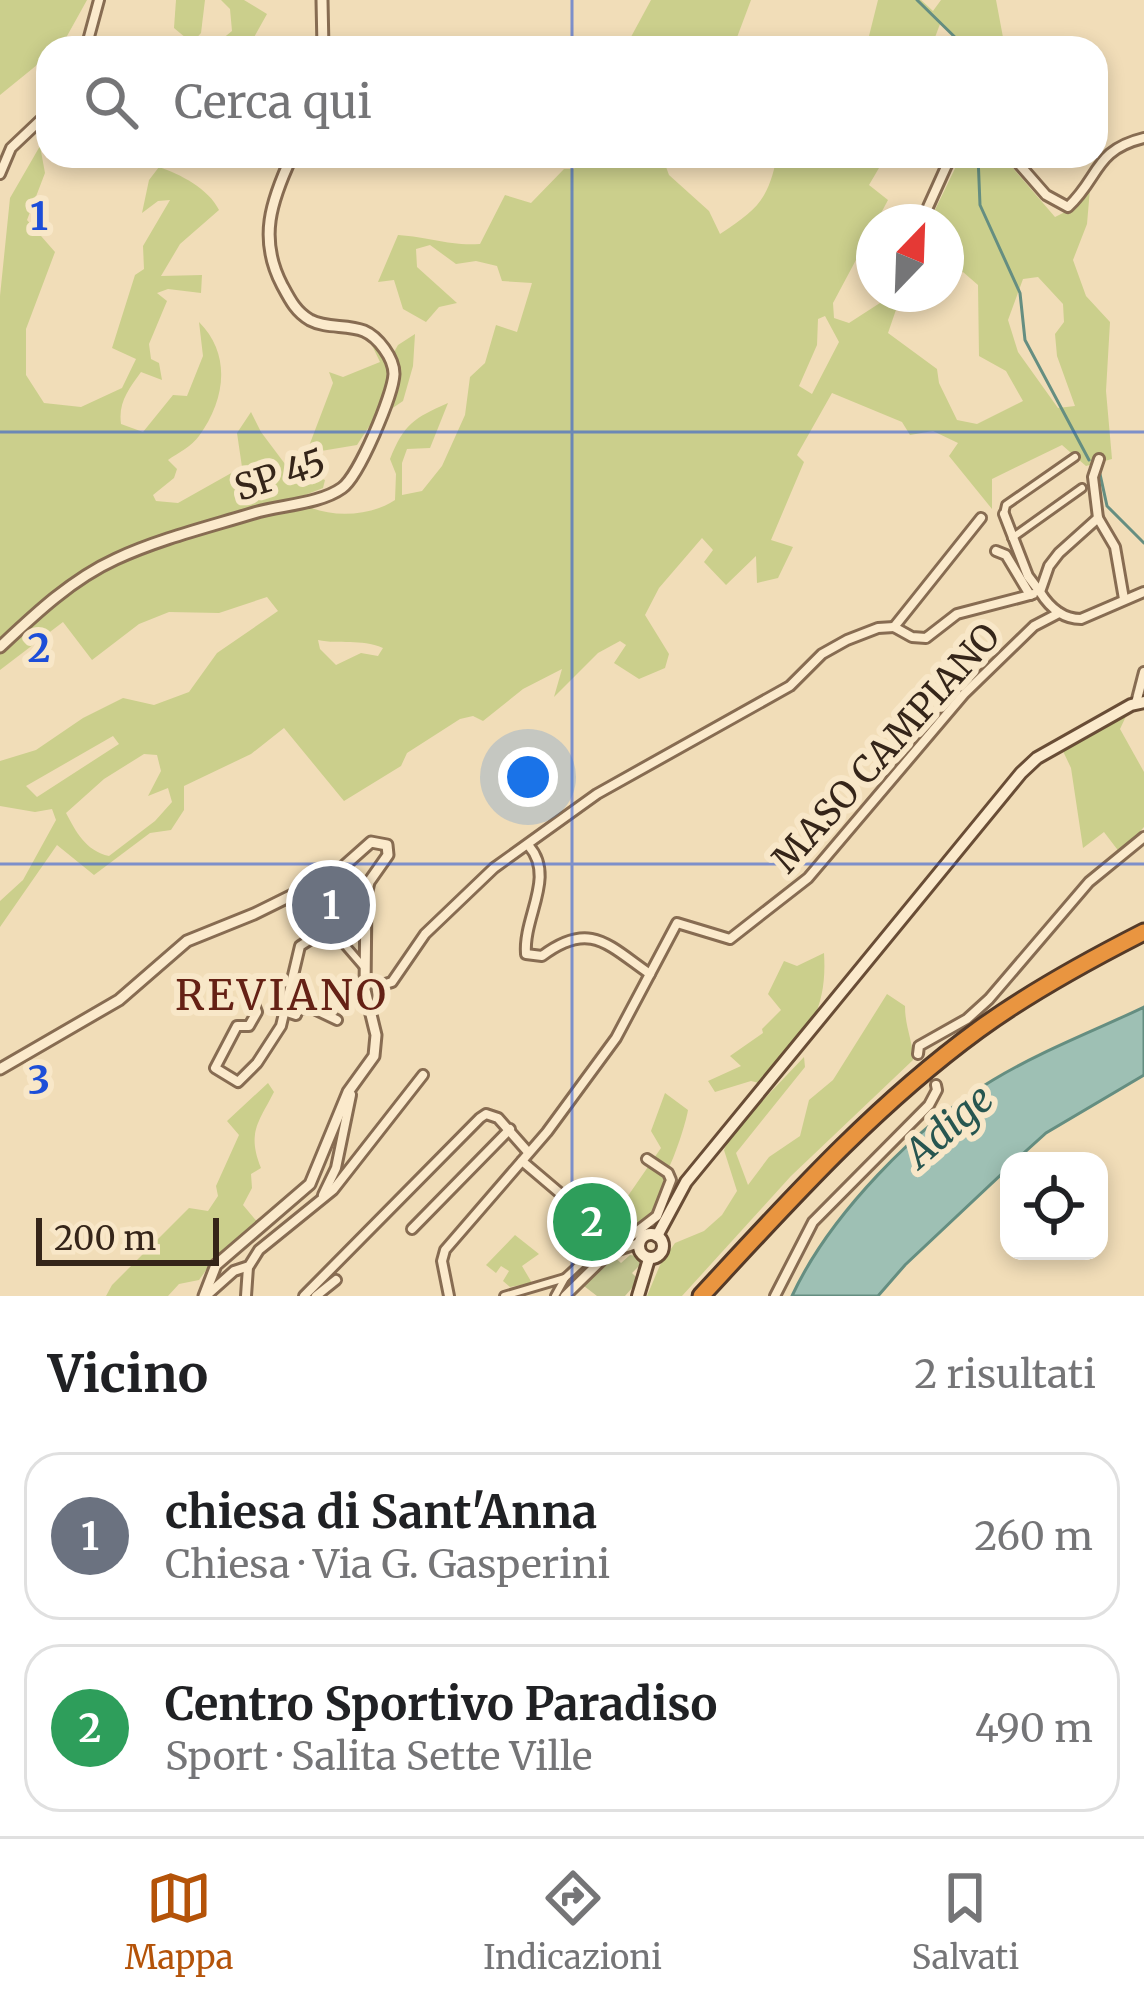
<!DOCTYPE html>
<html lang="it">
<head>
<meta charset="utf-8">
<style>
  body { margin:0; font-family:Merriweather,serif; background:#f2f2f2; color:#202124 }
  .controls { position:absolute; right:36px; bottom:36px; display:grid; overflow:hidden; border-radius:24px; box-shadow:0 6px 18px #0003 }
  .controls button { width:108px; height:108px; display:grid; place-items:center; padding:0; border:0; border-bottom:3px solid #e0e0e0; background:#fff; color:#202124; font:60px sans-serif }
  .compass { position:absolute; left:856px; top:204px; width:108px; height:108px; border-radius:50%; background:#fff; box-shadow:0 6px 18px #0003; rotate:23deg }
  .scale { position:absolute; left:36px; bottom:30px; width:183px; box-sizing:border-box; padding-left:12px; border:6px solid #352519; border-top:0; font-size:33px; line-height:42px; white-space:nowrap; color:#352519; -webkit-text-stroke:9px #f8e7c8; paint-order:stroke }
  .you { position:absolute; left:528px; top:777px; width:42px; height:42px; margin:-30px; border:9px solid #fff; border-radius:50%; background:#1a73e8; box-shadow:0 0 0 18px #1a73e833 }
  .badge { display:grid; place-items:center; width:78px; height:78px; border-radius:50%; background:#b45309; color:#fff; font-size:39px; font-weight:700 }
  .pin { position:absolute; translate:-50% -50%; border:6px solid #fff; box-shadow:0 3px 12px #0006 }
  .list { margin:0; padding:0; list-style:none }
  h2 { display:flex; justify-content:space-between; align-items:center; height:156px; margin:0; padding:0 48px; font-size:51px }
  h2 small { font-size:39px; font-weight:400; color:#757577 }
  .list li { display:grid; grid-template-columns:78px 1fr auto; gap:36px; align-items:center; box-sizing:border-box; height:168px; margin:0 24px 24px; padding:0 24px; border:3px solid #e0e0e0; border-radius:36px }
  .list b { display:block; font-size:45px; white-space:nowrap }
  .list p { margin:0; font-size:39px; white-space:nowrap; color:#757577 }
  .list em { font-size:39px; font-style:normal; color:#757577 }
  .icon { flex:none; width:66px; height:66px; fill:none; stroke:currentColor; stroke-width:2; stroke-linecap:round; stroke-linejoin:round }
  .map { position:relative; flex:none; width:1144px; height:1296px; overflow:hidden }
  .search { position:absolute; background:#fff; box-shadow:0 6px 18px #0003; left:36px; right:36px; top:36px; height:132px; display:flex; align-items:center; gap:30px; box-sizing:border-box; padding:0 42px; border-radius:36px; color:#757577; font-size:45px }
  .sheet { height:540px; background:#fff }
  nav { display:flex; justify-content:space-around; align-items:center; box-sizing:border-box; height:168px; border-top:3px solid #e0e0e0; background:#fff; font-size:33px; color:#757577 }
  nav a { display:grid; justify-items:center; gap:6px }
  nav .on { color:#b45309 }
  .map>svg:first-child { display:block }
</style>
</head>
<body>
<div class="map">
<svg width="1144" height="1296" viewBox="0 0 1144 1296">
  <rect width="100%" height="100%" fill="#f1ddb8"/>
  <g fill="#cbcf8c" fill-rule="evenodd">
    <polygon points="0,0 87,0 62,45 48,48 48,56 0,95"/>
    <polygon points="176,0 205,0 201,33 192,43 174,28"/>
    <polygon points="221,0 244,0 267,14 248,48 211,48 232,31 230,9"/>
    <polygon points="651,0 751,0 733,48 625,48"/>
    <polygon points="878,0 921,0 933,11 941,0 996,0 1005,48 966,48 940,24 931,48 866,48"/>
    <path d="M40 146 45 173 27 220 55 252 26 329V375L44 403 81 407 122 388 136 359 112 348 135 275 144 269 143 246 170 200 158 201 142 213 149 180 159 167C180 174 209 189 219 210L180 244 161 276 202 275 201 293 168 289 157 293 167 301 149 344 151 359 159 363 162 380 141 372C129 389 118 402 121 424L143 432 173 395 187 396 203 356 199 322C232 355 225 400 199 436 192 446 178 453 168 460L177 469 174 478 153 495 156 501 178 503 242 467 237 433 251 412 261 432 288 468 309 446 333 383 329 372 343 377 380 362 370 341 389 361 398 345 415 334 413 366 403 401 372 422 357 445 321 451 304 472 325 480 323 488 295 499C321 519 369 518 395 500L396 474 390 459C404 424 414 418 448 403L430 448 407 449 402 463V495L422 491 442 466 465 415 470 377 485 363 496 325 517 332 532 283 502 281 497 266 476 261 456 264 430 245 416 249 417 267 457 303 439 307 426 322 403 309 394 280 378 282 398 235C430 237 448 246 480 244L505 195 531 203 564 169H574L580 156H662L669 175 709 211 720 234C757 209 768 201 777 156H886L869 185 888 200 833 303 834 318 849 323 883 301H899L888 333 937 369 939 383 957 420 977 424 1023 401 1006 371 979 356 978 285 963 272 946 275V255L955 240 946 231V222H938L932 216 961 156H1009L1012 167 1055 217 1065 212 1091 177 1087 224 1073 260 1086 296 1110 322 1106 391 1112 459 1086 466 1062 445 992 479V509L949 456 958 443 933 431 910 435 902 422 832 393 797 455 804 462 771 540 793 547 778 578 757 583 756 556 726 585 704 562 713 550 702 538 659 588 645 615 669 654 665 668 639 679 614 663 626 645 620 641 598 653 554 697 562 669 523 689 483 721 473 716 460 719 407 753 401 766 344 801 284 728 251 754 184 786V810L171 830 150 833 94 875 57 845 0 927V901L23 880 56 820 52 809 35 812 0 806V761L36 750 83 718 123 698 154 705 189 692 217 653 278 611 267 597 219 613 169 612 139 624 92 660 63 622 0 670V296L10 198ZM1038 277 1063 304 1064 322 1055 334 1057 356 1075 406 1058 408 1018 352 1008 320 1023 279ZM825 316 839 342 812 394 799 386 817 345 818 319ZM318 640C340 645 360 638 383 648L378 656 361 653 336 665 320 649ZM113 736 119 744 37 797 26 786ZM144 754 157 755 161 771 148 796 168 788 172 802 155 821 109 856C86 851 76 832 66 813L104 779Z"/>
    <polygon points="1128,712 1120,729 1144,772 1144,827 1120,853 1104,832 1083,848 1071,768 1062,749"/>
    <path d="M824 953C828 1016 803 1041 759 1083L751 1081 715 1092 708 1081 741 1066 730 1056 763 1033 762 1029 781 1010 768 994 784 961 797 966Z"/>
    <path d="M887 994 905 1006C905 1028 913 1040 913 1060L791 1176 682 1296H647L660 1265 675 1243 704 1231 722 1215 737 1191 724 1150 732 1133 804 1057 805 1067 736 1153 748 1185 769 1157 800 1136 809 1100 833 1080Z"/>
    <path d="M268 1083 274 1092C258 1123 247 1133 261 1168L251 1174 252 1188 243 1205 259 1224 212 1262 199 1280 179 1284 168 1296H106L112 1285 189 1208 208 1211 218 1196 216 1186 239 1135 227 1121Z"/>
    <path d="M665 1093 688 1110C686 1123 674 1159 668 1169L674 1181C662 1205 646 1229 618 1233L633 1216 621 1206 661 1148 651 1131Z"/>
    <polygon points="515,1235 539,1254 522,1266 532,1283 510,1287 503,1281 509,1271 501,1266 496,1273 486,1265"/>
  </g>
  <polygon fill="#bfc28d" points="612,1255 621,1263 630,1255 637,1256 640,1265 632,1273 639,1280 625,1296 597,1296 584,1286"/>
  <path fill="#9ec0b4" stroke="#658e81" stroke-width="3" d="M1144 1007V1075L1046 1133 1015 1161H1009V1167L905 1265 878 1296H792C829 1216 917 1125 993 1080 1041 1051 1094 1031 1144 1007Z"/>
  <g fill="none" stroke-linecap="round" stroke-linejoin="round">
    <g stroke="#658e81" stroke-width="3">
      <polyline points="917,0 966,48"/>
      <polyline points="978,156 980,205 1020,293 1025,340 1089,460"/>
      <polyline points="1100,474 1107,506 1144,543"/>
    </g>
    <defs>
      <g id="pedestrian">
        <polyline points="1004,514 1006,505 1075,457"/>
        <polyline points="1012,538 1082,488"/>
        <polyline points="319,911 336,936"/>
        <polyline points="338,937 363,966"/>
        <polyline points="504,1296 565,1278"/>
        <polyline points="555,1296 565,1278 629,1218"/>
      </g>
      <g id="minor">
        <polyline points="86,48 99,0"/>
        <path d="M1012 156 1046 195 1068 207C1100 177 1094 150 1144 138"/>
        <polyline points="0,174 11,148 48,113"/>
        <polyline points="928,207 951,156"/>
        <polyline points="1004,514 1028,576 1040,592"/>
        <polyline points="1098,518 1093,477 1099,459"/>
        <polyline points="996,551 1006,555 1030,595 1033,594"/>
        <path d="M1124 599 1115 547 1098 518 1059 553 1049 566 1040 592C1050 608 1063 619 1081 619L1144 592"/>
        <polyline points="894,627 912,637 926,638 957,614 1030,595"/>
        <polyline points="894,627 981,518"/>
        <polyline points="1136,703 1144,672"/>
        <path d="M529 846C556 877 523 917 526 954L542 956C590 920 608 945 650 974"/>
        <polyline points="365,980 382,985 392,982 425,934 494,868 597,794 790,686 822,654 847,640 878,628 894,627"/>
        <polyline points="252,999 257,1012 249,1026 237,1026 215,1068 238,1082 257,1063 281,1026 300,946 355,911 365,916"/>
        <polyline points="284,1011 296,1015 298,1009 312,1008 337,1020"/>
        <polyline points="918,1054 919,1046 967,1019 989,999 1089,882 1144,837"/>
        <polyline points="522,1161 568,1200"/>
        <polyline points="323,1195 336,1168 351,1095"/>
        <polyline points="412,1229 510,1129"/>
        <polyline points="609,1253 657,1216 671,1180 668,1173 647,1159"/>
        <polyline points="206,1296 234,1271 249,1266 259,1250 333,1190 423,1075"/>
        <polyline points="246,1296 248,1267"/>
        <polyline points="304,1296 480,1118 486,1114 498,1118 528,1152"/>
        <polyline points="316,1296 336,1280"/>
        <polyline points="449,1296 442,1261 445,1250 547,1132 616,1038 677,923 730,939 808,878 964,694 1034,626 1059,613"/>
        <polyline points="565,1296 609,1253 639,1243"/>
        <polyline points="775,1296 813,1222 929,1105 937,1090 936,1085"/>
      </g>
      <g id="tertiary">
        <polyline points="322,0 323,48"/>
        <path d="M0 647C35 614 72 579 116 559 159 539 208 527 254 513 280 505 320 504 342 488 359 476 393 395 394 374 394 358 378 337 364 331 347 324 327 329 310 320 296 312 290 300 282 285 258 239 271 201 292 156"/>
        <polyline points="0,1069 119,1000 187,941 254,914 335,874 371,842 387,845 388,855 369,882 366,895 365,990 376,1035 374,1056 348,1092 310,1184 216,1265 204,1296"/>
      </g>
      <g id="secondary">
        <circle cx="651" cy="1246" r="12"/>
        <polyline points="657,1236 686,1182 1021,773 1037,758 1131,705 1144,702"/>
        <polyline points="638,1296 649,1259"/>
      </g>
      <path id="motorway" d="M701 1296C788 1202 874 1106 978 1030 1030 992 1087 961 1144 932"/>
    </defs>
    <use href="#pedestrian" stroke="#876c52" stroke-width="12"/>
    <use href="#minor" stroke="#876c52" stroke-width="14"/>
    <use href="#tertiary" stroke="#876c52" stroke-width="15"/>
    <use href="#secondary" stroke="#694d36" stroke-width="16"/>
    <use href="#motorway" stroke="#543a28" stroke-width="21"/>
    <use href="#pedestrian" stroke="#fbeacc" stroke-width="6"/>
    <use href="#minor" stroke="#fbeacc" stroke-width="8"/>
    <use href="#tertiary" stroke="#fbeacc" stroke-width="9"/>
    <use href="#secondary" stroke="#fbeacc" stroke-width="10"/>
    <use href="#motorway" stroke="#e99540" stroke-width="15"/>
  </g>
  <path fill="none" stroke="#1d4ed8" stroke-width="3" stroke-opacity="0.55" d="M572 0V48M572 156V1296M0 432H1144M0 864H1144"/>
  <g text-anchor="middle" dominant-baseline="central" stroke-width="12" stroke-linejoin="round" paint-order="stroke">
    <g font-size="36" fill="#352519" stroke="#f8e7c8">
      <text transform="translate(280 475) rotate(-18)">SP 45</text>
      <text transform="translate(886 748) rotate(-48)">MASO CAMPIANO</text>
    </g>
    <g font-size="39" font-style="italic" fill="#275650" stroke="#f8e7c8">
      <text transform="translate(949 1126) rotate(-41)">Adige</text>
    </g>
    <g font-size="42" letter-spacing="3" fill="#652115" stroke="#f8e7c8">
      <text x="282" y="995">REVIANO</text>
    </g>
  </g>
  <g font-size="39" text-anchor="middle" font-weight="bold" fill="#1d4ed8" stroke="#f8e7c8" stroke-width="12" stroke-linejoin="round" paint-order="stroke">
    <text x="39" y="230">1</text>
    <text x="39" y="662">2</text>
    <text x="39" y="1094">3</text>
  </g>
</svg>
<div class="controls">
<button><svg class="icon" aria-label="locate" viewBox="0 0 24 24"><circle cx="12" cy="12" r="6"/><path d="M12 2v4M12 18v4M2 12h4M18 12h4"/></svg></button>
</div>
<svg class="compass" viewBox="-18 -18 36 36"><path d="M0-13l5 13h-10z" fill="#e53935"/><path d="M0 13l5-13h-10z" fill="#757577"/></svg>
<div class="scale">200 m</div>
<div class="you"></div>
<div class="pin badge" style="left:331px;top:905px;background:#6b7280">1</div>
<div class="pin badge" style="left:592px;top:1222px;background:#2e9e5b">2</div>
<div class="search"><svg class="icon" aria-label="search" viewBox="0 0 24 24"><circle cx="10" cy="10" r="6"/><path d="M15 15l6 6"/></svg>Cerca qui</div>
</div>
<section class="sheet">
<h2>Vicino<small>2 risultati</small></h2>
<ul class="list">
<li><span class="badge" style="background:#6b7280">1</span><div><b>chiesa di Sant'Anna</b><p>Chiesa · Via G. Gasperini</p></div><em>260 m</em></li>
<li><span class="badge" style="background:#2e9e5b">2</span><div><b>Centro Sportivo Paradiso</b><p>Sport · Salita Sette Ville</p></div><em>490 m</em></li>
</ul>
</section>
<nav>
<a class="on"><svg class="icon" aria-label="map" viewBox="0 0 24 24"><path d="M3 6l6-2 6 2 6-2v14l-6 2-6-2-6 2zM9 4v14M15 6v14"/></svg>Mappa</a>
<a><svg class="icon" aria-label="directions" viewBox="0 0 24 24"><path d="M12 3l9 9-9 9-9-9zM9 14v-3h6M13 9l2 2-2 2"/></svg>Indicazioni</a>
<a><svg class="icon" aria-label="saved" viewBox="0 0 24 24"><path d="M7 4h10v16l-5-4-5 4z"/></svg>Salvati</a>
</nav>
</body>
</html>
